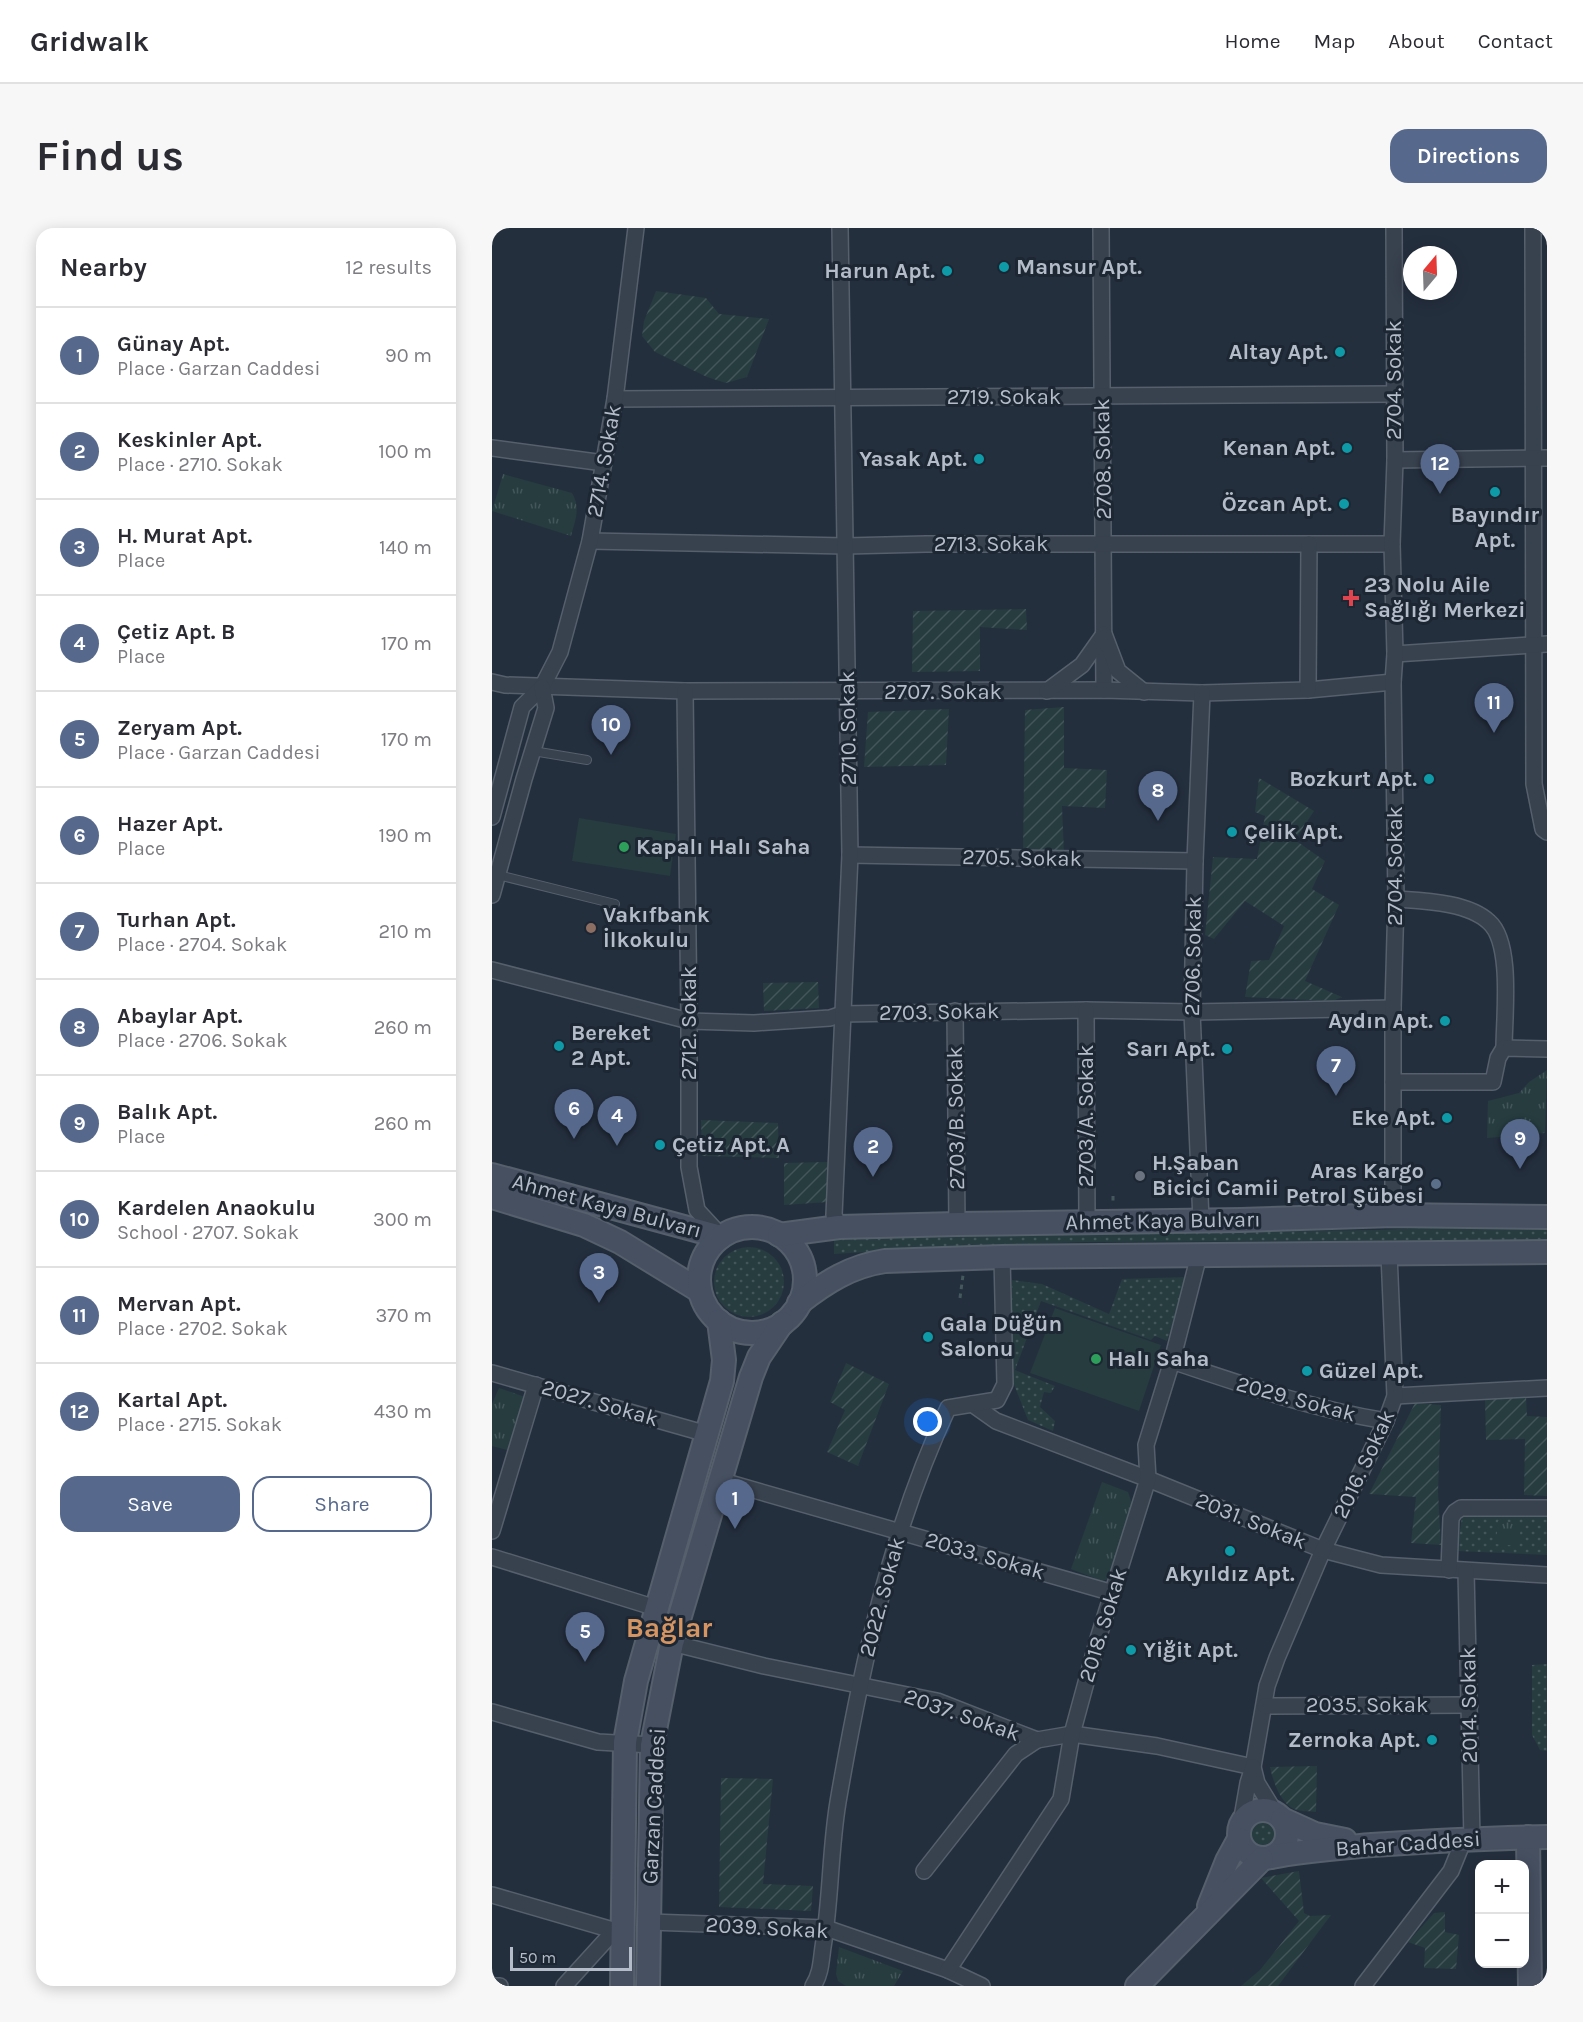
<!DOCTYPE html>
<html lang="en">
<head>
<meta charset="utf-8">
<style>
  body { margin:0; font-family:Karla,sans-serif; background:#f7f7f7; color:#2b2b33 }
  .controls { position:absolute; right:18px; bottom:18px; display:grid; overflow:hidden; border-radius:12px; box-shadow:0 3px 15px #0003 }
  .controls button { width:54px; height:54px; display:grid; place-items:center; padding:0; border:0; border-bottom:2px solid #e1e1e2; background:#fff; color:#2b2b33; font:30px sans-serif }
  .compass { position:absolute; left:911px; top:18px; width:54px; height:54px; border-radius:50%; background:#fff; box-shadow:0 3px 15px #0003; rotate:19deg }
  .scale { position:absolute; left:18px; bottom:15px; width:122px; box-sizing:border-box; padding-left:6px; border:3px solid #b4bcc9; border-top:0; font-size:16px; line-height:21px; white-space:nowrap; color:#b4bcc9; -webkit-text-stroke:4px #1d2633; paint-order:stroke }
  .you { position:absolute; left:436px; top:1194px; width:21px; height:21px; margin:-15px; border:4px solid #fff; border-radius:50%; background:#1a73e8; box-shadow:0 0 0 9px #1a73e833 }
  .badge { display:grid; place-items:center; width:39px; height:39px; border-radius:50%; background:#56698c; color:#fff; font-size:20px; font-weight:700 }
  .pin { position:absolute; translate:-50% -50px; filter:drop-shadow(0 2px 3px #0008) }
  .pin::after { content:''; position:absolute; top:32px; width:21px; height:18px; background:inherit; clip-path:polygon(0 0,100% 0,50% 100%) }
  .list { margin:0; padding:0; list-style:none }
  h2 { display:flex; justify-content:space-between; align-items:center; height:78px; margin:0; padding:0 24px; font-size:26px }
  h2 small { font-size:20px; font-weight:400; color:#7c7c81 }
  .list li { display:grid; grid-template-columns:39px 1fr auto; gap:18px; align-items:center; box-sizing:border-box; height:96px; padding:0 24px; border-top:2px solid #e1e1e2 }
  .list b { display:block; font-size:22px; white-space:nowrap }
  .list p { margin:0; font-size:20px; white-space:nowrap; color:#7c7c81 }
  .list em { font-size:20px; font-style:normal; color:#7c7c81 }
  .actions { display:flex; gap:12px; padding:18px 24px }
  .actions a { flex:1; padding:14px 0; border:2px solid #56698c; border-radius:18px; text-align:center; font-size:21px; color:#56698c }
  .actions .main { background:#56698c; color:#fff }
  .map { position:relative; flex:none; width:1055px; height:1758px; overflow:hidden; border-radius:18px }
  header { display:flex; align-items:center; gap:36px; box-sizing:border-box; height:84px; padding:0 30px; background:#fff; border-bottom:2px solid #e1e1e2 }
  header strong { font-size:28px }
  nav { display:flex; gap:33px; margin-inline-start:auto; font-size:21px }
  .intro { display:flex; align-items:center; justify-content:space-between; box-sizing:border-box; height:144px; padding:0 36px }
  h1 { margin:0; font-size:42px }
  .button { padding:15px 27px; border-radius:18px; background:#56698c; color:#fff; font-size:21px; font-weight:700 }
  main { display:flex; gap:36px; padding:0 36px }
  aside { flex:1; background:#fff; border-radius:18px; box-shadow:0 3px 15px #0003 }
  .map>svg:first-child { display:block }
</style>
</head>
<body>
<header>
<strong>Gridwalk</strong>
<nav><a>Home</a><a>Map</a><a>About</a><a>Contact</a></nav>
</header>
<div class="intro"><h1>Find us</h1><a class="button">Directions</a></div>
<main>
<aside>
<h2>Nearby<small>12 results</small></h2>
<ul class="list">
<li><span class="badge">1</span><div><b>Günay Apt.</b><p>Place · Garzan Caddesi</p></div><em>90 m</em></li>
<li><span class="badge">2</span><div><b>Keskinler Apt.</b><p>Place · 2710. Sokak</p></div><em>100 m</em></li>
<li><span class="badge">3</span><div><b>H. Murat Apt.</b><p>Place</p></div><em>140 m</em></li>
<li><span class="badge">4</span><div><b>Çetiz Apt. B</b><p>Place</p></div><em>170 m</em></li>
<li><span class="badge">5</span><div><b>Zeryam Apt.</b><p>Place · Garzan Caddesi</p></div><em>170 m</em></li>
<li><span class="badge">6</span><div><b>Hazer Apt.</b><p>Place</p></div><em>190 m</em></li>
<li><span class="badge">7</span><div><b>Turhan Apt.</b><p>Place · 2704. Sokak</p></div><em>210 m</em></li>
<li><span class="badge">8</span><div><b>Abaylar Apt.</b><p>Place · 2706. Sokak</p></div><em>260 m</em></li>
<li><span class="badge">9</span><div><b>Balık Apt.</b><p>Place</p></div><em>260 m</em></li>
<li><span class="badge">10</span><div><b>Kardelen Anaokulu</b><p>School · 2707. Sokak</p></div><em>300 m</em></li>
<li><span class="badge">11</span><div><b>Mervan Apt.</b><p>Place · 2702. Sokak</p></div><em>370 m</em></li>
<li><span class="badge">12</span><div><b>Kartal Apt.</b><p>Place · 2715. Sokak</p></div><em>430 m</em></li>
</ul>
<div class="actions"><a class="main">Save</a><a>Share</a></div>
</aside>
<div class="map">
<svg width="1055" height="1758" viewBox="0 0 1055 1758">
  <defs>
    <pattern id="grass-dots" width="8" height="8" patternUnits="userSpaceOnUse" patternTransform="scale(1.5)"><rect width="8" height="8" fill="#263c3f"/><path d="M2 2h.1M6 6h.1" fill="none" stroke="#435659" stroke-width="1.8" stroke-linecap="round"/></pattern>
    <pattern id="park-tufts" width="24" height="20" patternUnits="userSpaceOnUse" patternTransform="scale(1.5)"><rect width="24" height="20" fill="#263c3f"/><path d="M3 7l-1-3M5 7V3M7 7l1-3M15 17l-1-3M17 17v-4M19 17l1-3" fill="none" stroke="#435659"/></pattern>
    <pattern id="garden-furrows" width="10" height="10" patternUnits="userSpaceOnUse" patternTransform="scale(1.5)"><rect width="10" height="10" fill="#263c3f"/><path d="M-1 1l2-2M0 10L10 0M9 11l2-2" fill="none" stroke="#435659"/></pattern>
  </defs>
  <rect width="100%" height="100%" fill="#242f3e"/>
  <g fill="url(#grass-dots)">
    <polygon points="947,999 1055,1000 1055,1012 592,1014 459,1019 342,1026 342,1007 887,1002"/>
    <circle cx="257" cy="1054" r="35"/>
    <polygon points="695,1049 675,1113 663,1108 659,1112 549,1073 523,1142 563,1158 559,1165 552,1164 548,1179 563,1193 561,1203 536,1192 517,1144 520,1052 550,1056 617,1086 630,1051"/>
    <polygon points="1055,1288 1055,1327 965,1323 970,1289"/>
    <polygon points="1055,1436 1055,1523 1048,1522 1040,1507 1040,1437"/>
    <circle cx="772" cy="1604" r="14"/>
  </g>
  <g fill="url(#park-tufts)">
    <path d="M11 246 80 265C89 280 83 293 79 308L0 283Z"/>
    <polygon points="1055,842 1053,905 995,910 996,873 1027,865 1037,854"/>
    <polygon points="7,1160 33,1169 19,1223 0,1218 0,1176"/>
    <polygon points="610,1254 636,1264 640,1276 617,1351 610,1353 579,1341"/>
    <polygon points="1006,1293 1029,1295 1027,1318 1004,1316"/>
    <polygon points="347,1719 411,1743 402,1758 354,1758 346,1753 344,1746"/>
  </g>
  <g fill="url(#garden-furrows)">
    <polygon points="164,63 214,70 227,86 277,91 255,149 234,155 215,149 163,124 150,108 152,93"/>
    <polygon points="534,381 535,402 488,399 488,443 420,444 421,383"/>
    <polygon points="572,479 572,540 615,542 613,580 570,578 572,625 531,623 533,482"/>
    <polygon points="457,481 454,537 372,539 376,484"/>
    <polygon points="767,550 822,583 803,612 833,633 820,661 847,677 813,753 850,769 841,773 753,769 759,733 777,732 792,698 753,673 722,711 713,707 721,629 765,631 773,588 763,584"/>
    <polygon points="326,754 327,780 272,783 271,755"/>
    <polygon points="209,892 286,895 287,930 210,928"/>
    <polygon points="336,934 336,974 292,977 292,935"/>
    <polygon points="354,1135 397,1156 366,1238 335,1224 353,1182 338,1174"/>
    <polygon points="1034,1168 1035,1188 1055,1189 1055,1268 1032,1267 1033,1211 994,1212 993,1172"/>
    <polygon points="923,1175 949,1177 946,1264 949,1317 919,1315 924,1269 877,1266"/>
    <path d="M825 1538 824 1584C818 1583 811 1584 805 1582 789 1578 781 1553 778 1539Z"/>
    <polygon points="229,1550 281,1551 271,1656 321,1658 319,1683 227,1679"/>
    <polygon points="807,1643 812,1685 818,1688 839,1687 786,1758 749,1758 768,1742 807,1693 769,1650"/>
    <polygon points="953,1684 953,1704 967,1707 964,1741 932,1740 933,1720 916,1714 942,1685"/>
  </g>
  <g fill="#263c3f">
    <polygon points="87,590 184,606 178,648 80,633"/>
    <polygon points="563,1080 669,1117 647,1183 538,1145"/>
  </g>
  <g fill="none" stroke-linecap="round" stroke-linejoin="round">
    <defs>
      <g id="lane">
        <polyline points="41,523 95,532"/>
        <polyline points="6,647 123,676"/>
      </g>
      <g id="street">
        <polyline points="609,0 612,462"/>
        <polyline points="1041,0 1042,556 1051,601 1055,604"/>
        <polyline points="123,171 902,166"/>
        <polyline points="0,220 112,235"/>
        <polyline points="903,232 1055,230"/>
        <polyline points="98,313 354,318 434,316 900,316"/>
        <polyline points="903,426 1055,416"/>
        <polyline points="0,454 13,457 193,463 612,462 710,465 816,462 901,454"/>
        <polyline points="816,462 817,316"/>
        <polyline points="193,463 197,793 197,939 205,982 229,1008"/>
        <polyline points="555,463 590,437 612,406 626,443 652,464"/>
        <polyline points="0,589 30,479 50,459 68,424 98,313 123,171 144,0"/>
        <polyline points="358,627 703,633"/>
        <polyline points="0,667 32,551 54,480 50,459"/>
        <path d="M904 671C932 673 976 674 997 694 1021 715 1012 789 1012 820"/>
        <polyline points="0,742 197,793 262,795 338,790 350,786 594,782 700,784 901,780"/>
        <polyline points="594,782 595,994"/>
        <polyline points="463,783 465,996"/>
        <polyline points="901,854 1001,854 1006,830 1012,820 1055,821"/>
        <polyline points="901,987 901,780 904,671 901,454 903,426 900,316 903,232 902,0"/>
        <polyline points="709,992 700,784 703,633 710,465"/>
        <polyline points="347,999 342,987 358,627 348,0"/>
        <path d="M680 1133C751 1157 821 1181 894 1193"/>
        <polyline points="0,1145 215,1206"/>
        <polyline points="903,1168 1055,1160"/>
        <polyline points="480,1176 504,1193 656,1251 831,1322 889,1337 1055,1347"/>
        <polyline points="227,1252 621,1365"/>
        <polyline points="0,1303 44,1157"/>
        <polyline points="0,1329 164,1380"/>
        <polyline points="957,1342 959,1290 963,1284 969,1280 1055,1280"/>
        <polyline points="974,1343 980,1611"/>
        <polyline points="180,1415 272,1438 445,1473 545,1512 580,1506 665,1518 761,1539 775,1458 785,1430 831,1322 894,1193 903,1168 897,1026"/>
        <polyline points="773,1478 978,1477"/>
        <polyline points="0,1484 106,1514 160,1517"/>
        <polyline points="749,1595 756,1555 761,1539 765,1555 784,1586"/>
        <polyline points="432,1643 524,1526 545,1512"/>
        <polyline points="0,1667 131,1705"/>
        <polyline points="158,1694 334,1700 456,1742 490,1758"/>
        <polyline points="456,1742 569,1571 580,1506 605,1414 656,1251 654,1217 680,1133 707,1027"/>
        <polyline points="2,1758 8,1758"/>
        <polyline points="72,1758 122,1703"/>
        <path d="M321 1758C329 1746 329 1733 331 1719 339 1671 338 1622 346 1574 369 1440 398 1304 456 1180L505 1172 513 1156 510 1029"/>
        <polyline points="871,1758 959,1643 972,1611"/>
      </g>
      <g id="secondary">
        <polyline points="0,947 229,1009"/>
        <polyline points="0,969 92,997 128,1014 208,1063"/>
        <circle cx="260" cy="1052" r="53"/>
        <polyline points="287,1007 347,999 465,996 749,992 901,987 1055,989"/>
        <path d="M307 1075C334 1054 359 1038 393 1033L510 1029 1055 1024"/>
        <circle cx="771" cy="1606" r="24"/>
        <polyline points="790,1591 823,1606 853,1612"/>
        <polyline points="1036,1609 1038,1758"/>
        <path d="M779 1629C812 1622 846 1620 880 1617 938 1613 996 1610 1055 1609"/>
        <polyline points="717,1678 735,1633 747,1611"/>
        <polyline points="130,1758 133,1514 144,1453 230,1153 232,1132 227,1093"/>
        <polyline points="156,1758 160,1517 180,1415 259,1149 267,1129 290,1095"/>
        <polyline points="645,1758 770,1631"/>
      </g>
    </defs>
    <use href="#lane" stroke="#565f6c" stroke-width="10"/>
    <use href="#street" stroke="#565f6c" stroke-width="18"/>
    <use href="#secondary" stroke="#565f6c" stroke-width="26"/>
    <g stroke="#44595c" stroke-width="3" stroke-dasharray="4.5 4.5" stroke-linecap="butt">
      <polyline points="621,968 621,976"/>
      <polyline points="468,1070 471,1047"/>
    </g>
    <use href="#lane" stroke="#38414e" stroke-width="8"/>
    <use href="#street" stroke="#38414e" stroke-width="15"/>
    <use href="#secondary" stroke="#465061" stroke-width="22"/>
  </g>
  <g fill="#0f9aa8" stroke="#1d2633" stroke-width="2">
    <circle cx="512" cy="39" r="6"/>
    <circle cx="455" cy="43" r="6"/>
    <circle cx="848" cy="124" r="6"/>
    <circle cx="855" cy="220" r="6"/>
    <circle cx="487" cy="231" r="6"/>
    <circle cx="1003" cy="264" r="6"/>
    <circle cx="852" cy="276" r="6"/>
    <circle cx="937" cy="551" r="6"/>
    <circle cx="740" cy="604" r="6"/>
    <circle cx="953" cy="793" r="6"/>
    <circle cx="67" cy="818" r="6"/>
    <circle cx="735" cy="821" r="6"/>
    <circle cx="955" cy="890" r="6"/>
    <circle cx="168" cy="917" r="6"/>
    <circle cx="436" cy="1109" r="6"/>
    <circle cx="815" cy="1143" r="6"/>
    <circle cx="738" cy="1323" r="6"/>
    <circle cx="639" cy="1422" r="6"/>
    <circle cx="940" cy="1512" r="6"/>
  </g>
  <path fill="#e0444e" stroke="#1d2633" stroke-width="2" d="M856 361h6v6h6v6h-6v6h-6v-6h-6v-6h6z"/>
  <g fill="#2e9e5b" stroke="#1d2633" stroke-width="2">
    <circle cx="132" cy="619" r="6"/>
    <circle cx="604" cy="1131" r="6"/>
  </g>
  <circle fill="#8d6e63" stroke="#1d2633" stroke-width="2" cx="99" cy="700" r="6"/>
  <circle fill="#6b7280" stroke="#1d2633" stroke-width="2" cx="648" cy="948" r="6"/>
  <circle fill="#5c6f8a" stroke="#1d2633" stroke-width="2" cx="944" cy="956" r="6"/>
  <g text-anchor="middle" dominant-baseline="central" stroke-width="6" stroke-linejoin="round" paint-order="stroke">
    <g font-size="22" font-weight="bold" fill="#b4bcc9" stroke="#1d2633" text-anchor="start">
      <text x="524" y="39">Mansur Apt.</text>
      <text x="443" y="43" text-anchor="end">Harun Apt.</text>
      <text x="836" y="124" text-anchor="end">Altay Apt.</text>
      <text x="843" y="220" text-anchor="end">Kenan Apt.</text>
      <text x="475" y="231" text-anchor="end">Yasak Apt.</text>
      <text x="840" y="276" text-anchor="end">Özcan Apt.</text>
      <text x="1003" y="287" text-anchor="middle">Bayındır<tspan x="1003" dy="25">Apt.</tspan></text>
      <text x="872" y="357">23 Nolu Aile<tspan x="872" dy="25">Sağlığı Merkezi</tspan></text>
      <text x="925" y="551" text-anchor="end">Bozkurt Apt.</text>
      <text x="752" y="604">Çelik Apt.</text>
      <text x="144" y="619">Kapalı Halı Saha</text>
      <text x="111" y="687">Vakıfbank<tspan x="111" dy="25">İlkokulu</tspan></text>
      <text x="941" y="793" text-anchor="end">Aydın Apt.</text>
      <text x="79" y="805">Bereket<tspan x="79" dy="25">2 Apt.</tspan></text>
      <text x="723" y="821" text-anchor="end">Sarı Apt.</text>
      <text x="943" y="890" text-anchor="end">Eke Apt.</text>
      <text x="180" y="917">Çetiz Apt. A</text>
      <text x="660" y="935">H.Şaban<tspan x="660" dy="25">Bicici Camii</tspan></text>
      <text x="932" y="943" text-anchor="end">Aras Kargo<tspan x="932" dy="25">Petrol Şübesi</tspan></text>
      <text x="448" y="1096">Gala Düğün<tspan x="448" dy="25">Salonu</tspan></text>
      <text x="616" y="1131">Halı Saha</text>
      <text x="827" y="1143">Güzel Apt.</text>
      <text x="738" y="1346" text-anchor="middle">Akyıldız Apt.</text>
      <text x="651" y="1422">Yiğit Apt.</text>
      <text x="928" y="1512" text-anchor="end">Zernoka Apt.</text>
    </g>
    <g font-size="22" fill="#b4bcc9" stroke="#1d2633">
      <text transform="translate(902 152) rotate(-90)">2704. Sokak</text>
      <text x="512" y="169">2719. Sokak</text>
      <text transform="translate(611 231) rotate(-91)">2708. Sokak</text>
      <text transform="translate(112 233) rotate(-80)">2714. Sokak</text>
      <text x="499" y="316">2713. Sokak</text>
      <text x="451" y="464">2707. Sokak</text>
      <text transform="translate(356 500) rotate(-91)">2710. Sokak</text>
      <text transform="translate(530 630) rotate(1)">2705. Sokak</text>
      <text transform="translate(903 638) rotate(-90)">2704. Sokak</text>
      <text transform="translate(701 728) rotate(-89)">2706. Sokak</text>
      <text transform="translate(447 784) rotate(-1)">2703. Sokak</text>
      <text transform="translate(197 795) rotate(-90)">2712. Sokak</text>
      <text transform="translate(594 888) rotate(-90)">2703/A. Sokak</text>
      <text transform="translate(464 890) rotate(-91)">2703/B. Sokak</text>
      <text transform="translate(115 978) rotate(15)">Ahmet Kaya Bulvarı</text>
      <text transform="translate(671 993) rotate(-1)">Ahmet Kaya Bulvarı</text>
      <text transform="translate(804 1171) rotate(15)">2029. Sokak</text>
      <text transform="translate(108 1175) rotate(16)">2027. Sokak</text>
      <text transform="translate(872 1236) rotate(-65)">2016. Sokak</text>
      <text transform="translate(759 1293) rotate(22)">2031. Sokak</text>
      <text transform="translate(493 1328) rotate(16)">2033. Sokak</text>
      <text transform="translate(390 1369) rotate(-75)">2022. Sokak</text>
      <text transform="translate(611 1397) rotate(-73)">2018. Sokak</text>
      <text x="875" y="1477">2035. Sokak</text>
      <text transform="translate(977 1477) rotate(-91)">2014. Sokak</text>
      <text transform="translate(470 1487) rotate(19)">2037. Sokak</text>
      <text transform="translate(162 1578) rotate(-87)">Garzan Caddesi</text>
      <text transform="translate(916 1616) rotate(-4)">Bahar Caddesi</text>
      <text transform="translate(275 1700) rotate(3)">2039. Sokak</text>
    </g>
    <g font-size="28" font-weight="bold" fill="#d59563" stroke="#1d2633">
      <text x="177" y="1399">Bağlar</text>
    </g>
  </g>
</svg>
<div class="controls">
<button>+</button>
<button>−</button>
</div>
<svg class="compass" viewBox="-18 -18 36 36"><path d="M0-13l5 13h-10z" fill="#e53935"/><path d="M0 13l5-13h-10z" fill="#7c7c81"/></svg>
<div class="scale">50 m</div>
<div class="you"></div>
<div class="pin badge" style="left:243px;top:1301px">1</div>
<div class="pin badge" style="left:381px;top:949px">2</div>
<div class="pin badge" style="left:107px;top:1075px">3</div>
<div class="pin badge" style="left:125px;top:918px">4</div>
<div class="pin badge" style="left:93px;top:1434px">5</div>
<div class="pin badge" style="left:82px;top:911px">6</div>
<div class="pin badge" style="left:844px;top:868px">7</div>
<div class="pin badge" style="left:666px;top:593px">8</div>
<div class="pin badge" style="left:1028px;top:941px">9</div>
<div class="pin badge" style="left:119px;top:527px">10</div>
<div class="pin badge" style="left:1002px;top:505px">11</div>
<div class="pin badge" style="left:948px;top:266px">12</div>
</div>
</main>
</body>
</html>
